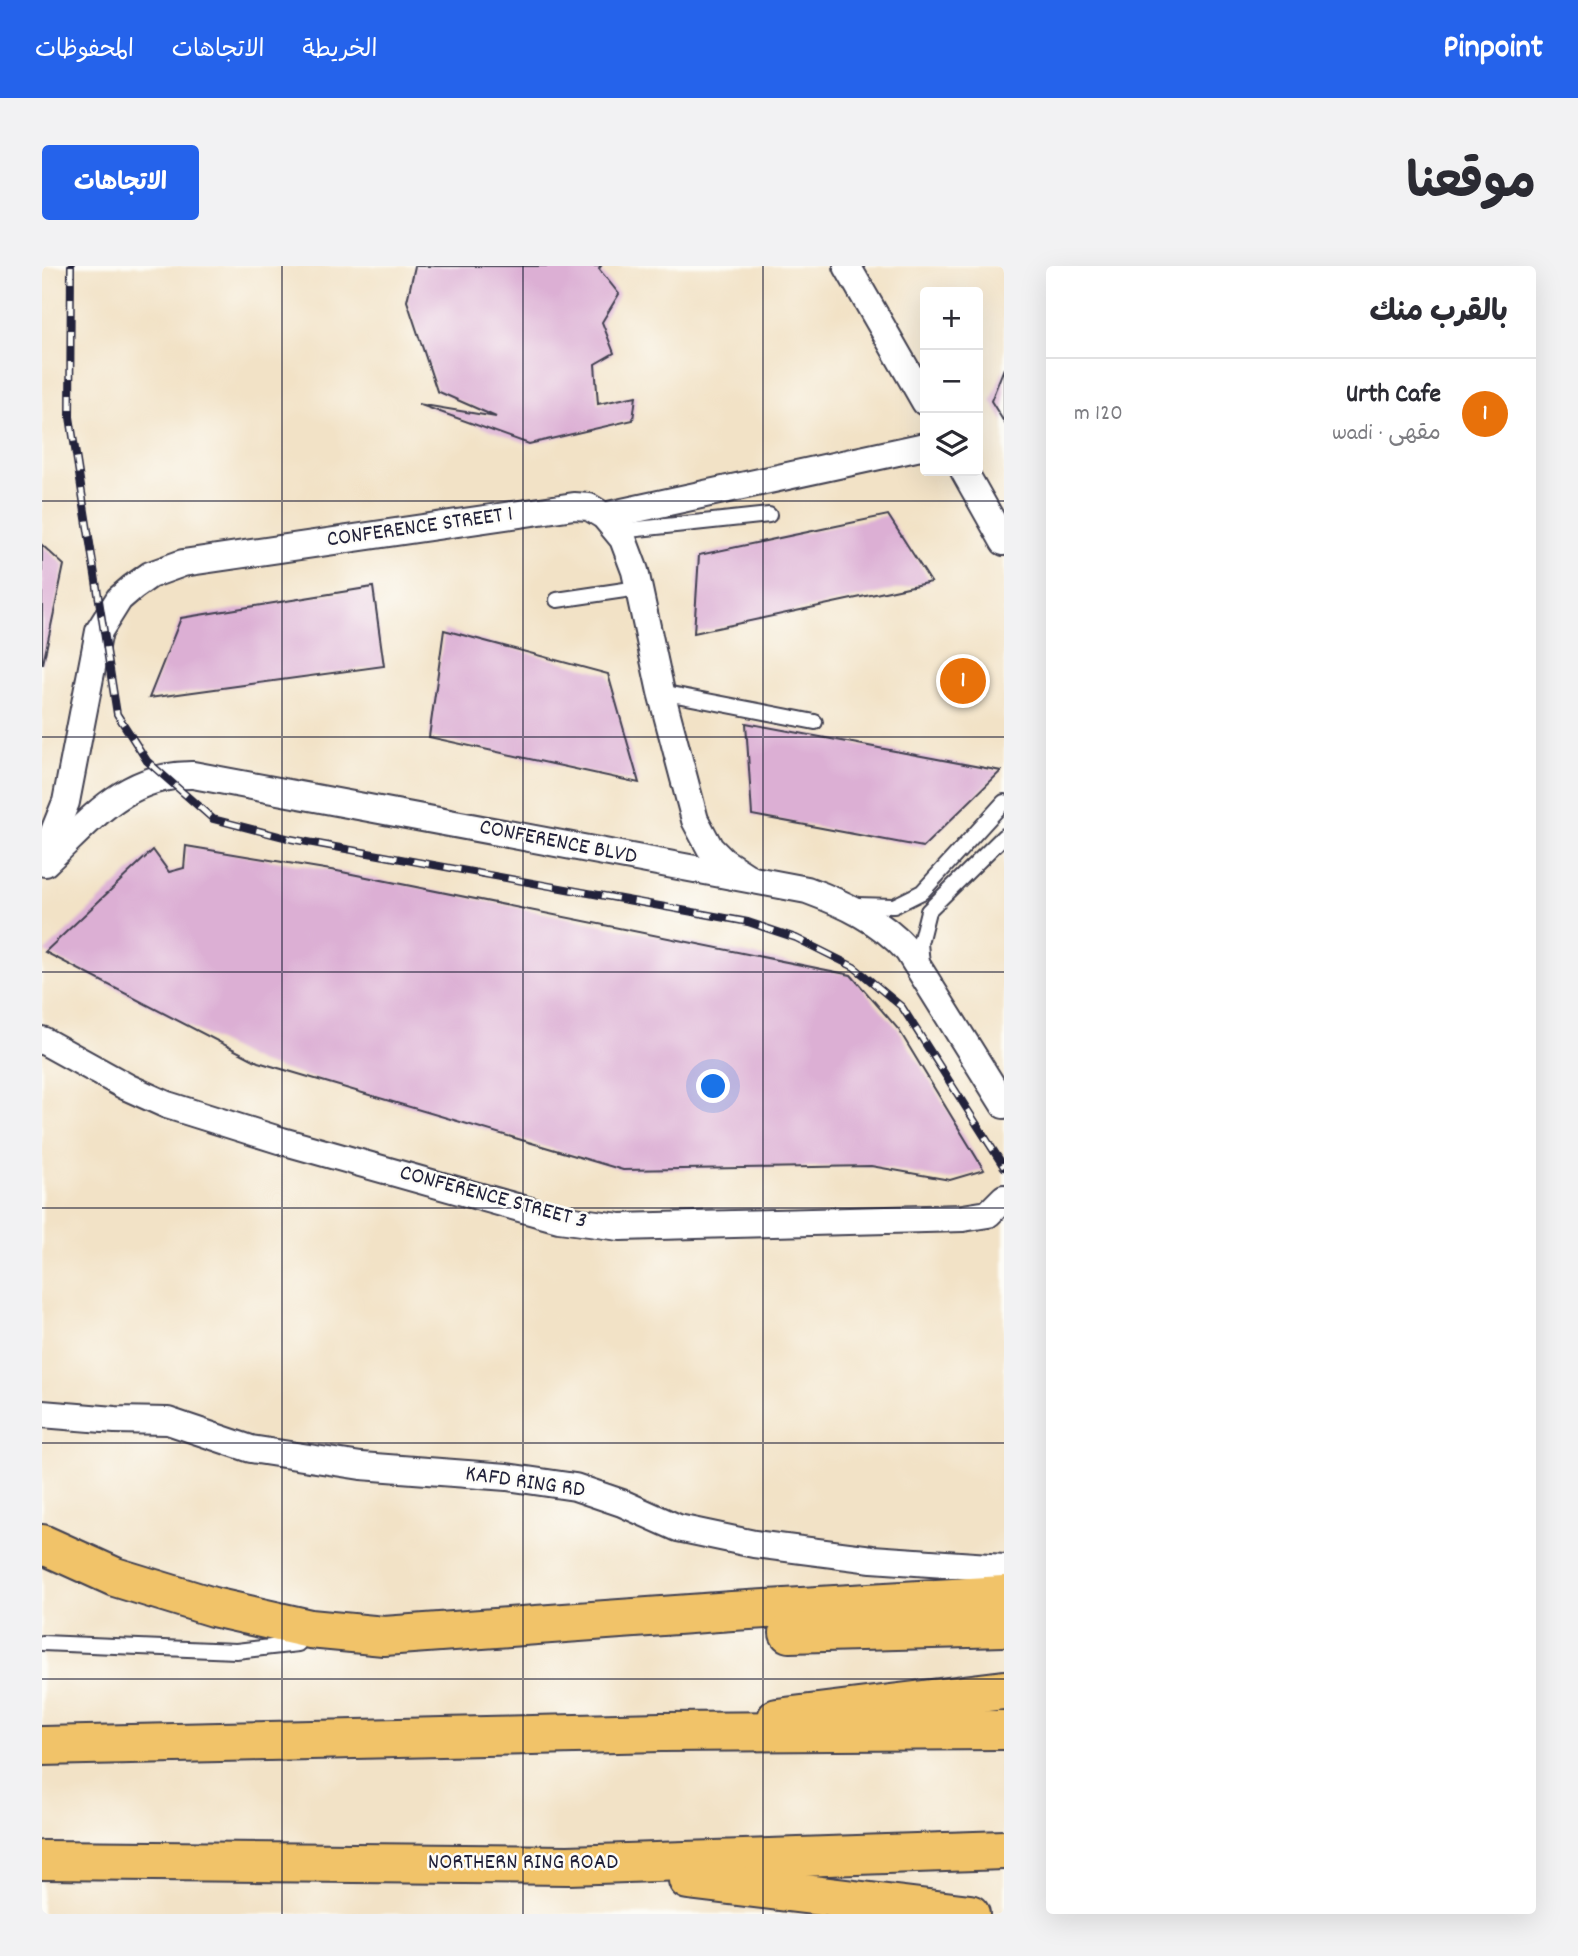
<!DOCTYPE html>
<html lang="ar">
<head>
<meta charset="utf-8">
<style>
  body { margin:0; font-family:Dekko,"Playpen Sans Arabic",sans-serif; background:#f2f2f3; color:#2b2b33; direction:rtl }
  .controls { position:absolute; right:21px; top:21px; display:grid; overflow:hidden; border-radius:7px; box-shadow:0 7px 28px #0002 }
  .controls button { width:63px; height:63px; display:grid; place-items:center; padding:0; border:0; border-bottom:2px solid #e1e1e2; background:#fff; color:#2b2b33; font:35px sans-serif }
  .you { position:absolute; left:672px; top:821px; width:24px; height:24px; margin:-18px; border:5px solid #fff; border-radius:50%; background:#1a73e8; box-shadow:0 0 0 10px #1a73e833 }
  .badge { display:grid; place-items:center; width:46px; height:46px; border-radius:50%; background:#2563eb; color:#fff; font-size:23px; font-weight:700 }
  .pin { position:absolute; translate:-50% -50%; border:4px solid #fff; box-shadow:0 2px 7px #0006 }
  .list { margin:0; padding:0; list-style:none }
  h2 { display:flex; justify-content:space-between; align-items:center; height:91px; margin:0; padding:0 28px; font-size:30px }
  h2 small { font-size:23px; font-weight:400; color:#7c7c81 }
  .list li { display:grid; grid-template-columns:46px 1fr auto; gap:21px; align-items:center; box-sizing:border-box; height:112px; padding:0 28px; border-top:2px solid #e1e1e2 }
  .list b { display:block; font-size:26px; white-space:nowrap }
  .list p { margin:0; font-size:23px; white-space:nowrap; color:#7c7c81 }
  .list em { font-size:23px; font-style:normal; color:#7c7c81 }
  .icon { flex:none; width:38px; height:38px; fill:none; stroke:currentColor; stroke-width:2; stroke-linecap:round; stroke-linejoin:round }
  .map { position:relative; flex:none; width:962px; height:1648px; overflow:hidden; direction:ltr; border-radius:7px }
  header { display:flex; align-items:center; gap:42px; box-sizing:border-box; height:98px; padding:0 35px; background:#2563eb; color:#fff }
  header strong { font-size:33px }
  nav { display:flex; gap:38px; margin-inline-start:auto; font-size:24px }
  .intro { display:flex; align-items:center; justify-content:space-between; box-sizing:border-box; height:168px; padding:0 42px }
  h1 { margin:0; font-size:49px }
  .button { padding:18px 32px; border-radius:7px; background:#2563eb; color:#fff; font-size:24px; font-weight:700 }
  main { display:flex; gap:42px; padding:0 42px }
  aside { flex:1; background:#fff; border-radius:7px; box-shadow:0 7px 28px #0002 }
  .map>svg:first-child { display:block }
</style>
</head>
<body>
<header>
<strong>Pinpoint</strong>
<nav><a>الخريطة</a><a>الاتجاهات</a><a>المحفوظات</a></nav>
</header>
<div class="intro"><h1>موقعنا</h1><a class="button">الاتجاهات</a></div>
<main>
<aside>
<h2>بالقرب منك<small></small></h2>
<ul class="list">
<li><span class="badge" style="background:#e8710a">1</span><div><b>Urth Cafe</b><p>مقهى · wadi</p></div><em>120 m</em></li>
</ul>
</aside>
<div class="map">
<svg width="962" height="1648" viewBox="0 0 962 1648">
  <rect width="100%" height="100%" fill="#fdfcf7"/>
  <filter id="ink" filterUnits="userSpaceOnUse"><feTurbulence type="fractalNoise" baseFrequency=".0143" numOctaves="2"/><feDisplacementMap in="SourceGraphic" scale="14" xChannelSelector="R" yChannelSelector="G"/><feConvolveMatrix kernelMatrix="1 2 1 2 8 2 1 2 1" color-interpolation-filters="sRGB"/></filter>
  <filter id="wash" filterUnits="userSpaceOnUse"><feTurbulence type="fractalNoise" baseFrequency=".00686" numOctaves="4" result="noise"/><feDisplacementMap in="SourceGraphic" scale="28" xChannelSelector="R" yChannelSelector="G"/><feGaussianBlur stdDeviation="1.57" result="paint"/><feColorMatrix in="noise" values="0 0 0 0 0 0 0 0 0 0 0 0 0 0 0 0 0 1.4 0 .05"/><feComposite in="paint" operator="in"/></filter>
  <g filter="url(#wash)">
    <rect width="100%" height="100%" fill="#f2e2c6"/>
    <g id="blocks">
      <g fill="#dcafd4">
        <polygon points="373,0 559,0 557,3 577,28 560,56 572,87 553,98 556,138 594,130 591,154 487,178 376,138 454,151 395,125 365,35"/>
        <polygon points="962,102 962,156 949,135"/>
        <polygon points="846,249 889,316 652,367 657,289"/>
        <polygon points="0,279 22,299 1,398 0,398"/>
        <polygon points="331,321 342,400 107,432 139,352"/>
        <polygon points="402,364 566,408 597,517 387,471"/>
        <polygon points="704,457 959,505 881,581 710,549"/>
        <polygon points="144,580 295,605 809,709 857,764 942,904 908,914 829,900 581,904 216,796 3,686 111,584 127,606 142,602"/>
      </g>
    </g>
  </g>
  <g filter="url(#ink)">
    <use href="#blocks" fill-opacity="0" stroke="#413f50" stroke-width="2"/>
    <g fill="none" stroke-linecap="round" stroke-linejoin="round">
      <defs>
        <g id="lane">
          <polyline points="577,265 727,249"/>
          <polyline points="515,334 596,322"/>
          <polyline points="619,426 773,456"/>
          <polyline points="814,639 852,640 880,626 962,536"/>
          <polyline points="880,698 878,677 886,645 962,570"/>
          <polyline points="0,1377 194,1385 256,1378 265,1367"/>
        </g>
        <g id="street">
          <polyline points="805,0 883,136"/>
          <polyline points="922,205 962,276"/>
          <polyline points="562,250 883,180"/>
          <polyline points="0,595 24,536 57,365 77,333 91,321 108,309 141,297 532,240 547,241 562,250 581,273 593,305 619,426 653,554 668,582 681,595 707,612"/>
          <path d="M3 597C49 554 83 508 151 509L765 624C803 638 838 654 866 685L962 839"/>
          <polyline points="0,774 85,821 125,839 240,875 517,953 578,961 921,952 946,948 962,932"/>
          <polyline points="0,1148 73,1154 126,1155 209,1183 319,1200 465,1211 533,1221 580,1237 636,1262 712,1278 830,1293 962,1302"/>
        </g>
        <g id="primary">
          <polyline points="0,1278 73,1311 171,1341 268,1363 342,1370 690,1345 962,1329"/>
          <polyline points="747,1367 962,1361"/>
          <polyline points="735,1452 962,1424"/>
        </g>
        <g id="highway">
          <polyline points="0,1480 619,1466 962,1464"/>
          <polyline points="0,1594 526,1599 962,1584"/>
          <polyline points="646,1614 928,1648"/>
        </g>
      </defs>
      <use href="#lane" stroke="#413f50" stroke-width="18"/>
      <use href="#street" stroke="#413f50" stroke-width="30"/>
      <use href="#primary" stroke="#413f50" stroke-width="42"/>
      <use href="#highway" stroke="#413f50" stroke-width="42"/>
      <use href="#lane" stroke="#fff" stroke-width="14"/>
      <use href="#street" stroke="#fff" stroke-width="26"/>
      <use href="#primary" stroke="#f1c369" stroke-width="38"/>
      <use href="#highway" stroke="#f1c369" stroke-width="38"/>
      <defs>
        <polyline id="rail" points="29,0 28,151 75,448 105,495 171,553 249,573 706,656 754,672 812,701 860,741 962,901"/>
      </defs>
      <use href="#rail" stroke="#22223b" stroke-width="8"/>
      <use href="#rail" stroke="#fdfcf7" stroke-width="5" stroke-dasharray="16" stroke-linecap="butt"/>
    </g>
  </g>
  <path fill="none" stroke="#22223b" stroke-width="2" stroke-opacity="0.55" d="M240 0V1648M481 0V1648M721 0V1648M0 235H962M0 471H962M0 706H962M0 942H962M0 1177H962M0 1413H962"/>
  <g text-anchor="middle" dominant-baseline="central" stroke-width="5" stroke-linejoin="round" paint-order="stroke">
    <g font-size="23" fill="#22223b" stroke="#fdfcf7">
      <text transform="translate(378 262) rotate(-8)">CONFERENCE STREET 1</text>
      <text transform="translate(516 577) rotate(11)">CONFERENCE BLVD</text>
      <text transform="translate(451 932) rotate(15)">CONFERENCE STREET 3</text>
      <text transform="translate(483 1217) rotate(8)">KAFD RING RD</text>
      <text x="481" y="1597">NORTHERN RING ROAD</text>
    </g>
  </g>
</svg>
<div class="controls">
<button>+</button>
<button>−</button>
<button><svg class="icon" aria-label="layers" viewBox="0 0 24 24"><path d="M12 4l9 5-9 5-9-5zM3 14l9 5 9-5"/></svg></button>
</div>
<div class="you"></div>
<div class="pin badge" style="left:921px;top:415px;background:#e8710a">1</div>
</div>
</main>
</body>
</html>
